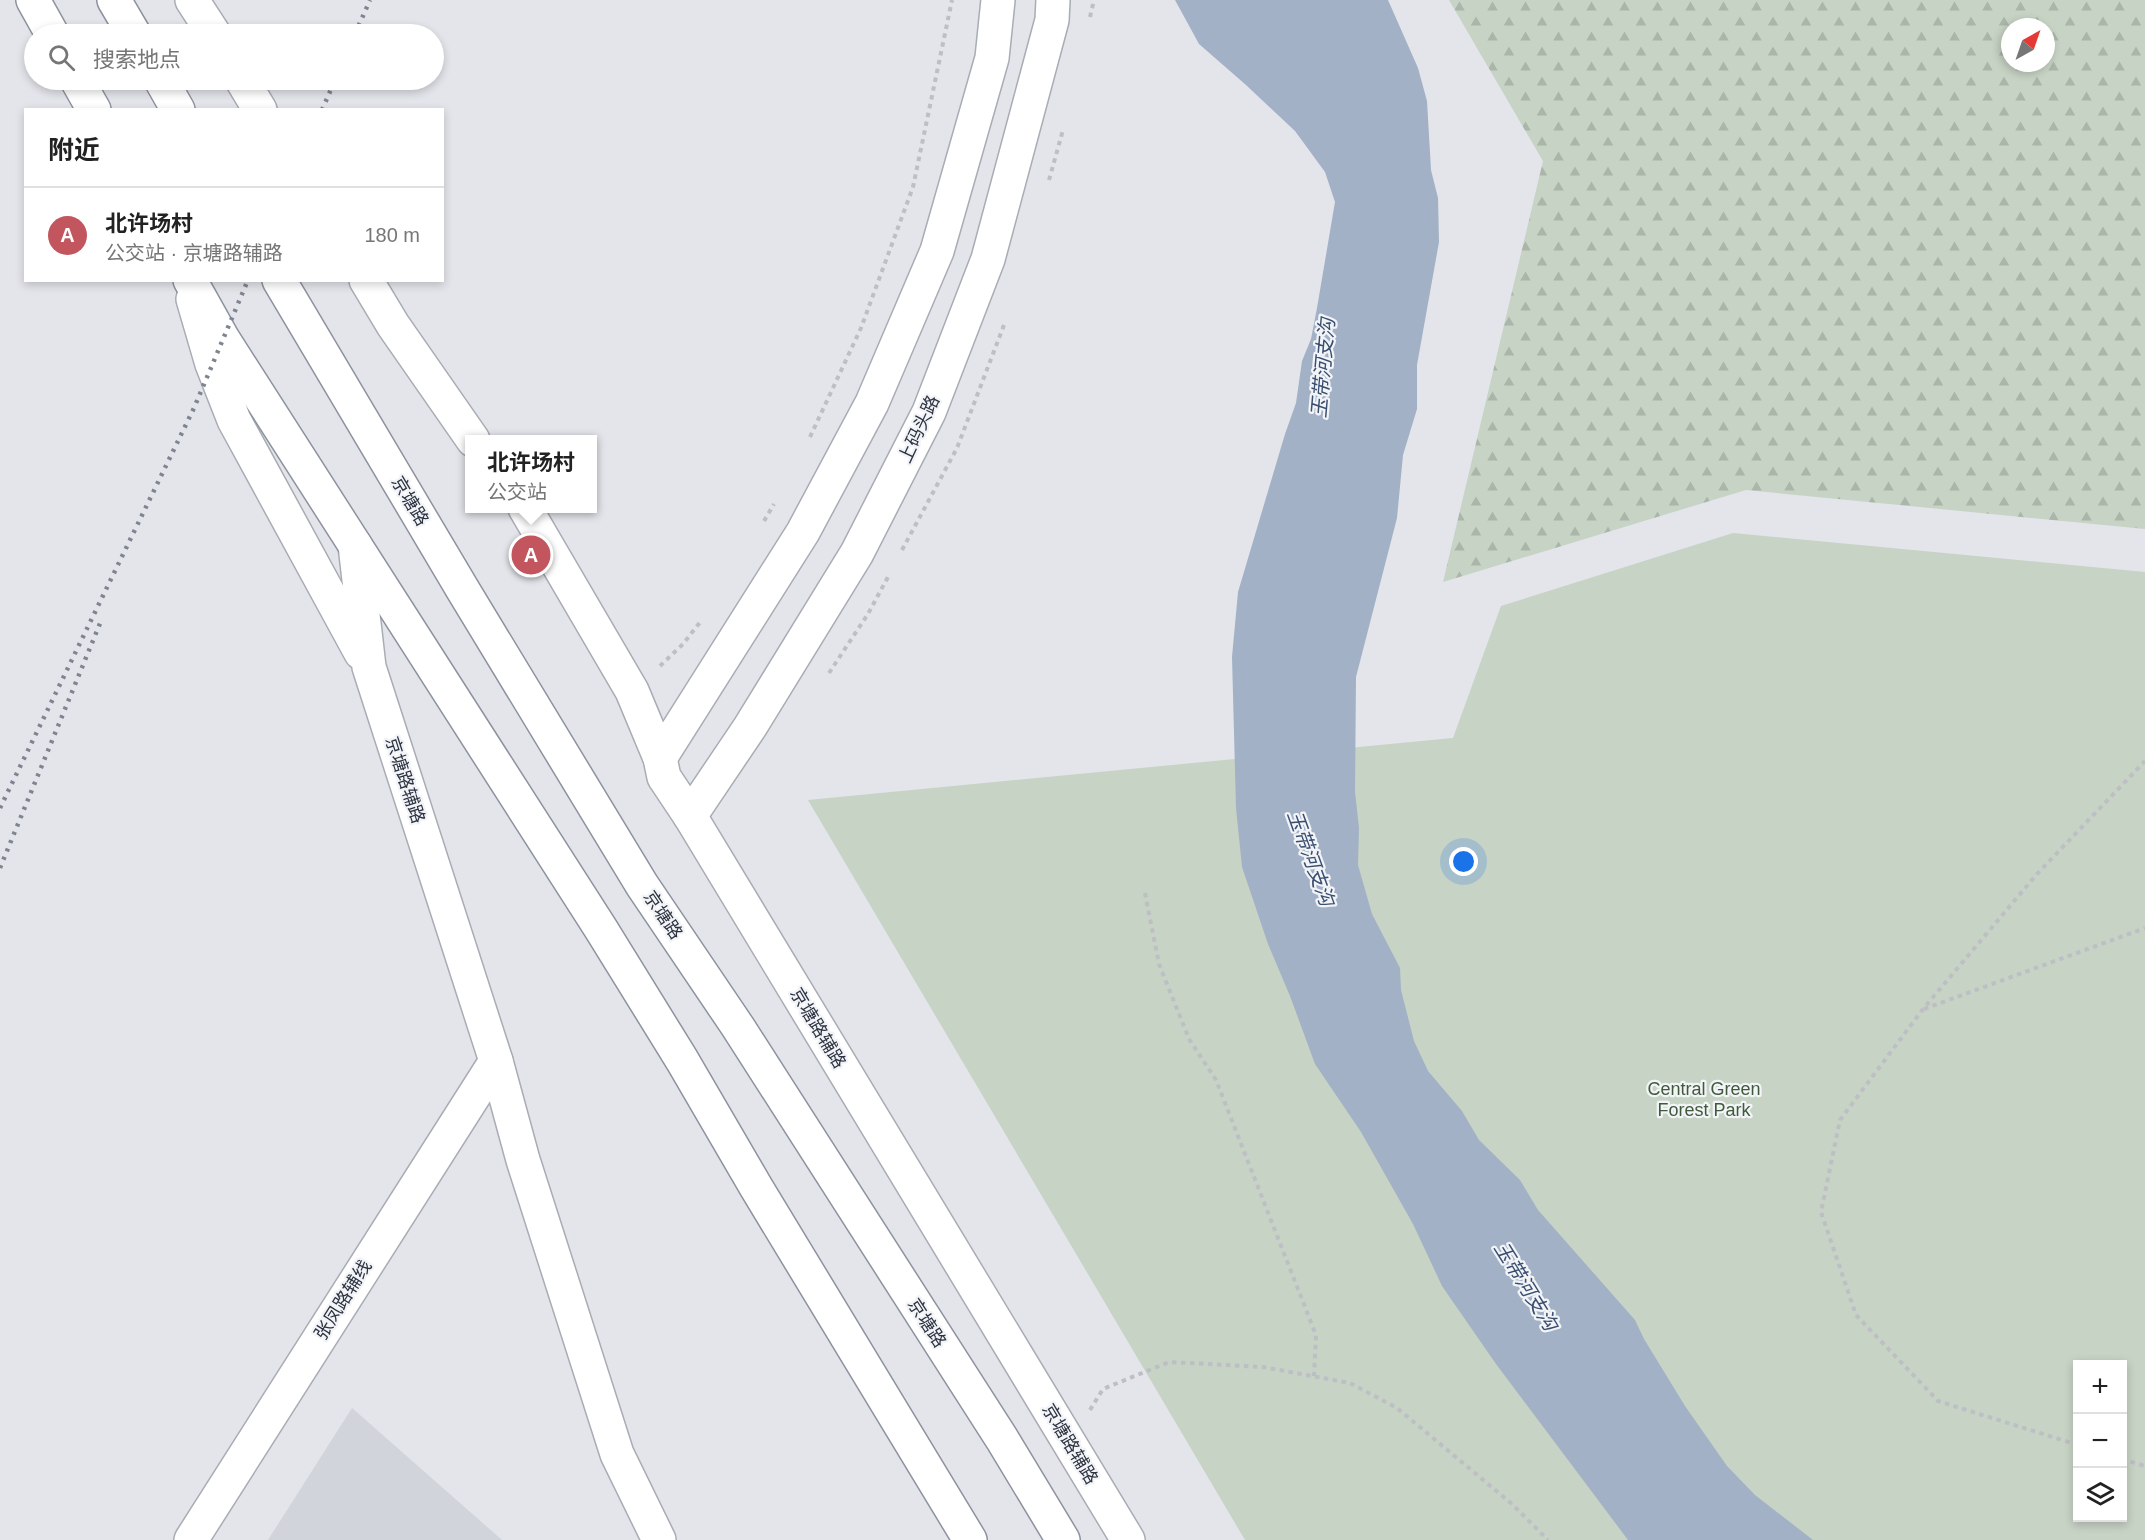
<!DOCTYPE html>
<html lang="zh">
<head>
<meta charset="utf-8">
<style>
  body { margin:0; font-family:Arial,"Noto Sans SC",sans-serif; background:#f6f6f6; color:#222 }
  .controls { position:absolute; right:18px; bottom:18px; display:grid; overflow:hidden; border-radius:0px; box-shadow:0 3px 9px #0003 }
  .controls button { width:54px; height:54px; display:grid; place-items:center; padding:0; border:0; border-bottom:2px solid #e0e0e0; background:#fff; color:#222; font:30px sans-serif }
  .compass { position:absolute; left:2001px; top:18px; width:54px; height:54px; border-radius:50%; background:#fff; box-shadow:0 3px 9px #0003; rotate:40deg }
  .you { position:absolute; left:1464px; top:862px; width:21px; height:21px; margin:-15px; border:4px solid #fff; border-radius:50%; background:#1a73e8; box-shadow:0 0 0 9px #1a73e833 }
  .badge { display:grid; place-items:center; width:39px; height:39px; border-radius:50%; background:#c2555e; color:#fff; font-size:20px; font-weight:700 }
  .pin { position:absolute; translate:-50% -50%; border:3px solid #fff; box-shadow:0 2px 6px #0006 }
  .popup { position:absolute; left:465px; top:435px; width:132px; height:78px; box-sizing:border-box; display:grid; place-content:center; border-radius:0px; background:#fff; filter:drop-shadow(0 2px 4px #0005); font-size:20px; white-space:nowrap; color:#767676 }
  .popup b { font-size:22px; color:#222 }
  .popup::after { content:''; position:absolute; left:50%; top:100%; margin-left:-12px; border:12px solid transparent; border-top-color:#fff }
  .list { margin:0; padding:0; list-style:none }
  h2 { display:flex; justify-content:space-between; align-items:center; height:78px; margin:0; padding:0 24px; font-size:26px }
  h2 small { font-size:20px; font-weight:400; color:#767676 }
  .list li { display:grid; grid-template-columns:39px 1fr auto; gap:18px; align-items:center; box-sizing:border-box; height:96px; padding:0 24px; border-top:2px solid #e0e0e0 }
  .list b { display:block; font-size:22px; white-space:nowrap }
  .list p { margin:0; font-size:20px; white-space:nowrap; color:#767676 }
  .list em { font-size:20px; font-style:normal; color:#767676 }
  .icon { flex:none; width:33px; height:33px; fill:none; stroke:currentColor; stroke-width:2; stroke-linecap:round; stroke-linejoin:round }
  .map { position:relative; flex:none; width:2145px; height:1540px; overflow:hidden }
  .search { position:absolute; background:#fff; box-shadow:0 3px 9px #0003; left:24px; top:24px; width:420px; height:66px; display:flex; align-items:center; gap:15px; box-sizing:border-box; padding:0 21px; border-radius:33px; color:#767676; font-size:22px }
  .panel { position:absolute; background:#fff; box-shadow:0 3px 9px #0003; left:24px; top:108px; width:420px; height:174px; border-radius:0px }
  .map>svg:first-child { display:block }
</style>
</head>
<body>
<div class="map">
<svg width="2145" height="1540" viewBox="0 0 2145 1540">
  <defs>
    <pattern id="forest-firs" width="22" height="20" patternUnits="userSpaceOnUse" patternTransform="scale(1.5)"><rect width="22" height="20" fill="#c7d3c5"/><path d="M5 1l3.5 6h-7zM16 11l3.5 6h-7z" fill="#abb6aa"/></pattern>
  </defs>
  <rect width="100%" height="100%" fill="#e3e5ea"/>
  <polygon fill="#d1d4db" points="352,1408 502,1540 268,1540"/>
  <path fill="url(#forest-firs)" fill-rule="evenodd" d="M1449 0H2145V529L1746 490 1443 582 1543 161ZM2010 27H2046V63H2010Z"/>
  <path fill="#c7d3c5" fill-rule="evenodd" d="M1733 533 2145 572V1540H1245L808 800 1453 738 1501 606ZM2078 1364H2122V1518H2078Z"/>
  <polygon fill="#a2b1c6" points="1175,0 1388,0 1418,68 1427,101 1431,170 1438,198 1439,242 1417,365 1417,409 1403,455 1397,518 1356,677 1355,792 1359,828 1358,865 1372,914 1400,968 1401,990 1414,1041 1428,1071 1462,1111 1479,1140 1520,1180 1538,1210 1635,1320 1644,1339 1685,1406 1727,1466 1755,1495 1813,1540 1628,1540 1496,1364 1442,1286 1413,1224 1361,1132 1315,1064 1290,996 1268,944 1242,867 1236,808 1232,657 1238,592 1285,434 1296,403 1302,361 1311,339 1317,308 1335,202 1325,172 1295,131 1246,85 1199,44"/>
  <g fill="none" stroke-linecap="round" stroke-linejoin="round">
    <defs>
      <g id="secondary">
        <polyline points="192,0 214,34"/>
        <polyline points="242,80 260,110"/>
        <polyline points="366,280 393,325 473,440"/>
        <polyline points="193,299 212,364 234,420 361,653"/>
        <polyline points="525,508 632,691 660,758 664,777 690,816 1128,1540"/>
        <polyline points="355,545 369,667 496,1061 523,1160 617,1454 659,1540"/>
        <polyline points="660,758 803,532 872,403 937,251 992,58 998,0"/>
        <polyline points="690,816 750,727 857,553 929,412 988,259 1052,20 1053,0"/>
        <polyline points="191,1540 496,1061"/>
      </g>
      <g id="highway">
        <polyline points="33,0 52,34"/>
        <polyline points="114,0 134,34"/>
        <polyline points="77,80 94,110"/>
        <polyline points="161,80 178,110"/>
        <polyline points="190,280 223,339 601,929 682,1060 756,1187 970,1540"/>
        <polyline points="279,280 463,590 642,885 738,1027 1002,1439 1063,1540"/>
      </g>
    </defs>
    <use href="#secondary" stroke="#a8acb4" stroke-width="36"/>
    <use href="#highway" stroke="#8c929f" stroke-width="36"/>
    <g stroke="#bdbfc4" stroke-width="4" stroke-dasharray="4.5 4.5" stroke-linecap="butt">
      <polyline points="1090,17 1094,0"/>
      <polyline points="1049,180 1063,130"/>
      <polyline points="810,437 861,328 913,187 952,0"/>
      <polyline points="764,521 774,504"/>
      <polyline points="902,550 957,448 1004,325"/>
      <polyline points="660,666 683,644 701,621"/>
      <polyline points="829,673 868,614 889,575"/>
      <polyline points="1145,893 1159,964 1189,1039 1216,1080 1316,1335 1314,1376"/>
      <polyline points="1924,1009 2145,928"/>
      <polyline points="1090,1410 1103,1389 1169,1362 1263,1367 1350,1383 1397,1408 1512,1504 1548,1540"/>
      <polyline points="2078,1445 1938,1401 1856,1315 1821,1212 1840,1120 1923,1009 2037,874 2145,761"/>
      <polyline points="2122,1459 2145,1466"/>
    </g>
    <use href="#secondary" stroke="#fff" stroke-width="33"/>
    <use href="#highway" stroke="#fff" stroke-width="33"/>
    <g stroke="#7e8492" stroke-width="4.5" stroke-dasharray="3 6" stroke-linecap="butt">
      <polyline points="355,34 370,0"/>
      <polyline points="322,110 335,80"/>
      <polyline points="0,808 194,408 248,280"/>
      <polyline points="0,868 101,621"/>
    </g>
  </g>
  <g text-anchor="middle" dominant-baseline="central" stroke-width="4.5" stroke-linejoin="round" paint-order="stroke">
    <g font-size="18" fill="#2c3240" stroke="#f2f4f7">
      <text transform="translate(919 429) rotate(-65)">上码头路</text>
      <text transform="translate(410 501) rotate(59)">京塘路</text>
      <text transform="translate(405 780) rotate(72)">京塘路辅路</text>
      <text transform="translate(663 915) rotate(56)">京塘路</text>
      <text transform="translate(818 1028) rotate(59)">京塘路辅路</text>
      <text transform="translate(343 1300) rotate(-58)">张凤路辅线</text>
      <text transform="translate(927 1323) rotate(57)">京塘路</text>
      <text transform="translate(1070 1444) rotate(59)">京塘路辅路</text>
    </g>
    <g font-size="18" fill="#3f5a3b" stroke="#f2f4f7">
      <text x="1704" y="1089">Central Green<tspan x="1704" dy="21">Forest Park</tspan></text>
    </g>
    <g font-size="20" font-style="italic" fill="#3a4f70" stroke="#f2f4f7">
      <text transform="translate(1323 368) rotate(-85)">玉带河支沟</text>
      <text transform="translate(1311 858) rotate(70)">玉带河支沟</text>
      <text transform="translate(1526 1286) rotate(58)">玉带河支沟</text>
    </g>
  </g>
</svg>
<div class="controls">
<button>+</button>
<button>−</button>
<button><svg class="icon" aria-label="layers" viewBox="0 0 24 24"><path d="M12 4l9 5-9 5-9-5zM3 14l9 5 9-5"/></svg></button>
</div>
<svg class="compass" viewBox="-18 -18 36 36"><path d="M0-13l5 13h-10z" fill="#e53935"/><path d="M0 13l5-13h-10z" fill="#767676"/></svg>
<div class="you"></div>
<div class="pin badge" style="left:531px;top:555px">A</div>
<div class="popup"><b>北许场村</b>公交站</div>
<div class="search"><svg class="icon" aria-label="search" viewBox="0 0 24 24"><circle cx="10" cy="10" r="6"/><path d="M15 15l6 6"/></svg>搜索地点</div>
<section class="panel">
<h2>附近<small></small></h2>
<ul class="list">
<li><span class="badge">A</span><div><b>北许场村</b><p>公交站 · 京塘路辅路</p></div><em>180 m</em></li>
</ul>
</section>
</div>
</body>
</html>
